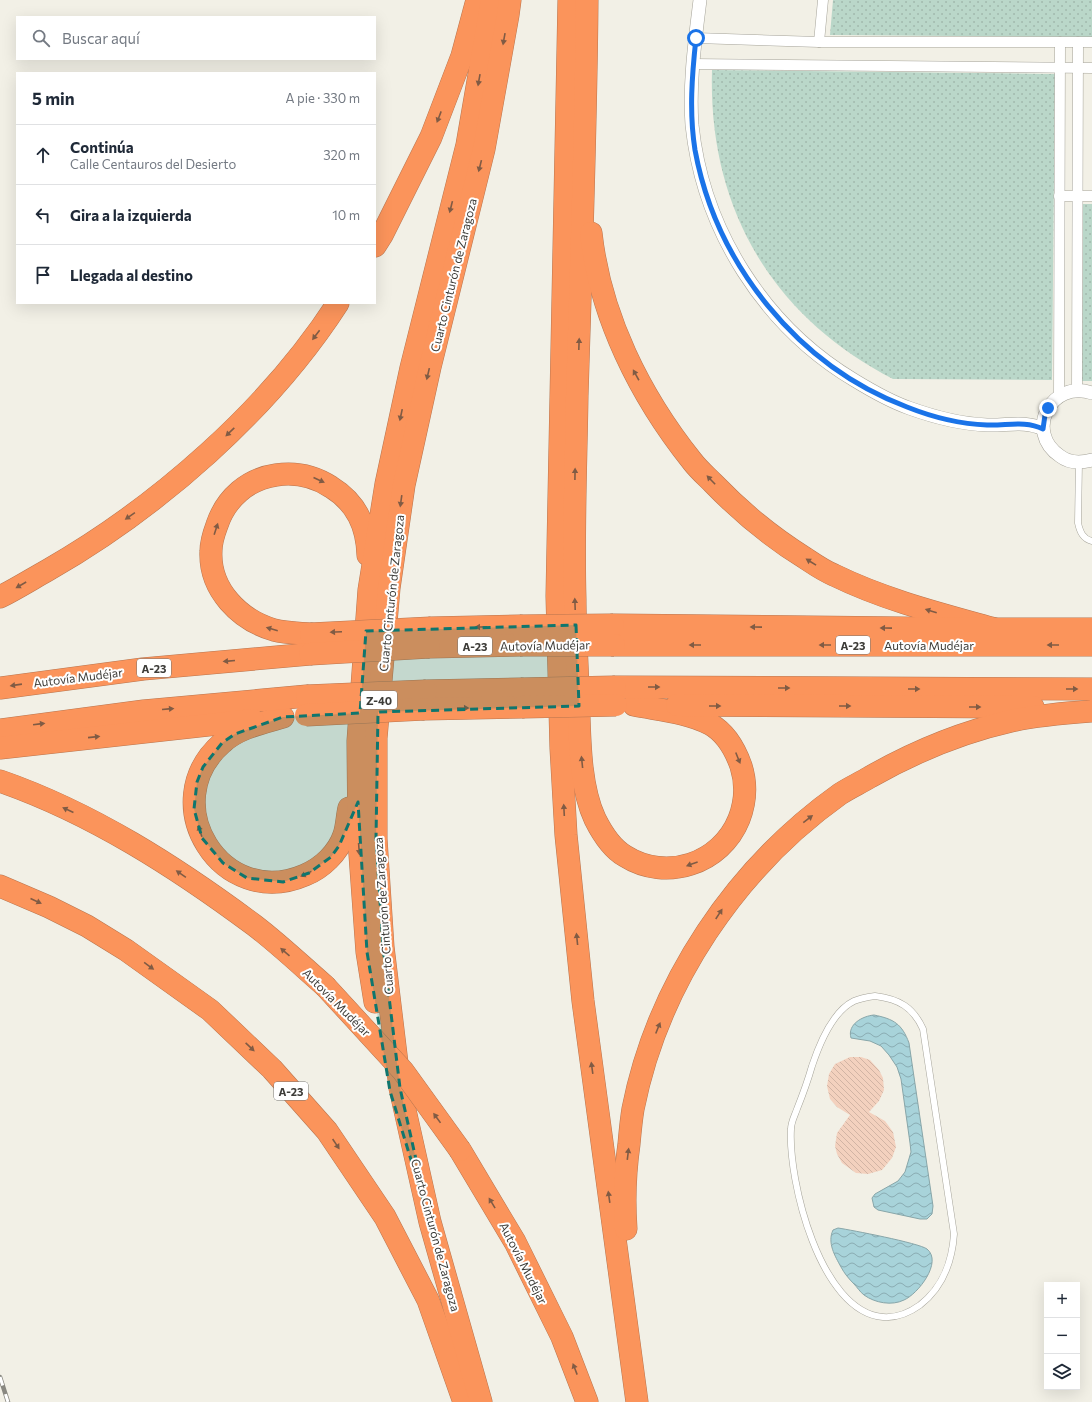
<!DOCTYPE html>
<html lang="es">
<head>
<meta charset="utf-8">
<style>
  body { margin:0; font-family:Commissioner,sans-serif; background:#f2f2f3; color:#1f2937 }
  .controls { position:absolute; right:12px; bottom:12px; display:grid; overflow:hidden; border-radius:0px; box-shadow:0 4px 16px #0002 }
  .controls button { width:36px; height:36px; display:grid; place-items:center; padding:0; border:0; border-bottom:1px solid #e0e1e3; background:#fff; color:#1f2937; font:20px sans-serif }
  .stop { position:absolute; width:12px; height:12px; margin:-9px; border:3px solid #1a73e8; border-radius:50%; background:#fff }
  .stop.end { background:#1a73e8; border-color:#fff; box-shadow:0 1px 4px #0008 }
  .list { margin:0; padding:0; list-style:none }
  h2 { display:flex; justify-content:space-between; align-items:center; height:52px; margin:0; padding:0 16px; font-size:17px }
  h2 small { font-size:13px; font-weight:400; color:#747a83 }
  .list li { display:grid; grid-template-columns:26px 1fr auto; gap:12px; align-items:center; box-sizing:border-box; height:60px; padding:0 16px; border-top:1px solid #e0e1e3 }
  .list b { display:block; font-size:15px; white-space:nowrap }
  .list p { margin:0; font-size:13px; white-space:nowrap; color:#747a83 }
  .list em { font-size:13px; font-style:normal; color:#747a83 }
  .icon { flex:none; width:22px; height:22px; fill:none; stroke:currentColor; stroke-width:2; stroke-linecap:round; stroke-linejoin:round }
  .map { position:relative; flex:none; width:1092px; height:1402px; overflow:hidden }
  .search { position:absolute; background:#fff; box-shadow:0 4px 16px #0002; left:16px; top:16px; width:360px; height:44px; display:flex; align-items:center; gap:10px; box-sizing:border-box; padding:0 14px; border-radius:0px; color:#747a83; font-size:15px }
  .panel { position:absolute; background:#fff; box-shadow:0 4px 16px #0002; left:16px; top:72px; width:360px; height:232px; border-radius:0px }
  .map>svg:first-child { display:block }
</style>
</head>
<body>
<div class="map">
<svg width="1092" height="1402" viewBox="0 0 1092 1402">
  <defs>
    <pattern id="grass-dots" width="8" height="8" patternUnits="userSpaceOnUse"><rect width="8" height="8" fill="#bad7c9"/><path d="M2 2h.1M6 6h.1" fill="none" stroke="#a1b9ad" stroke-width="1.8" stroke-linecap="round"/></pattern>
    <pattern id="water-waves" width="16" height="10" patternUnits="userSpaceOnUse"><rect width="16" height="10" fill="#a8d3da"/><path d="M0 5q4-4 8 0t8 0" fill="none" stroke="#8aacb2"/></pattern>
    <pattern id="building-back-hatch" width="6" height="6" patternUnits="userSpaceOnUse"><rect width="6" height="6" fill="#f3d1be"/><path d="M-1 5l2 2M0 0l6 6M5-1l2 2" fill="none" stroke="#d1b4a4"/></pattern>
  </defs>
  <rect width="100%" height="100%" fill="#f2f0e6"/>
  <g fill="url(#grass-dots)">
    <polygon points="833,0 1092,0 1092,37 830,35"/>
    <path d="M712 70 1055 74 1052 380 893 379C771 316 708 207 712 70Z"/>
    <polygon points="1083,204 1092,204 1092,381 1081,381"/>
  </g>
  <g fill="url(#water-waves)" stroke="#88a6a9">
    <path d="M874 1015C894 1019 902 1024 909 1043L933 1206 932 1214 927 1219H920L878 1210 874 1207 872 1198 875 1194 898 1181 905 1172 911 1152 910 1143 901 1079 897 1067 889 1055 881 1046 870 1041 851 1038C847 1024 863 1016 874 1015Z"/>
    <path d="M838 1228C851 1230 919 1243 927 1249 943 1262 918 1294 904 1300 892 1306 875 1303 864 1295 860 1292 857 1287 854 1284 849 1279 844 1273 841 1267 835 1256 827 1243 833 1230Z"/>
  </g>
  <polygon fill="url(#building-back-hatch)" points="850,1057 861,1057 870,1060 879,1070 883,1078 884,1090 879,1101 869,1112 885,1121 893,1132 896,1147 892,1158 882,1170 868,1174 856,1173 842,1163 837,1154 835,1146 837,1133 850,1115 837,1107 830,1099 827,1086 829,1074 835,1064"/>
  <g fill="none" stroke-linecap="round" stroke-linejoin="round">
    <defs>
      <g id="service">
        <path d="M1079 462 1078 523C1080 532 1083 539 1092 541"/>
        <path d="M875 996C899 999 913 1007 923 1029L954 1234C952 1263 943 1287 920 1305 909 1313 896 1318 883 1317 820 1312 788 1180 791 1129 791 1122 795 1115 797 1109 803 1094 808 1080 812 1066 819 1045 833 1011 854 1001 861 998 868 997 875 996Z"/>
      </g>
      <g id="pedestrian">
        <polyline points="696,38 819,42 1092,42"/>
        <polyline points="819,42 823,0"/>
        <polyline points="693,64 1092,68"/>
        <polyline points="1059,196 1092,196"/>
        <polyline points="1077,391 1078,42"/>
        <polyline points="1059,397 1060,42"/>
      </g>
      <g id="minor">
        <path d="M700 0C695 41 689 83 692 125 703 230 764 326 854 380 872 391 889 401 909 408 934 417 960 424 987 425 1006 426 1025 420 1043 429"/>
        <path d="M1092 393C1051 379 1024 432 1060 456 1069 463 1081 463 1092 460"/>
      </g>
      <g id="motorway">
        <polyline points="569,0 557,596 561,748 566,835 583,1001 637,1402"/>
        <path d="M587 0C586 132 581 264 577 396 576 463 573 531 575 599 575 629 577 659 578 689 580 729 578 783 595 819 602 833 611 848 625 856 666 882 721 864 739 819 746 801 747 785 741 766 735 749 726 733 710 724 687 712 659 710 634 705"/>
        <path d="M591 233C600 316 640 396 692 461 698 469 706 476 713 483 741 512 771 537 805 558 814 564 824 571 834 575 885 600 941 614 995 629"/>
        <polyline points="375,246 382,235 431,137 462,56 477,0"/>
        <path d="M0 597C16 589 32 579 48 570 158 507 269 410 338 303"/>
        <polyline points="613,625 995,629 1092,629"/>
        <polyline points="431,628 520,626"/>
        <path d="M311 634C299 633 286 633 274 630 240 620 209 590 211 551 211 542 214 533 217 525 226 498 248 479 276 475 296 472 314 476 331 487 357 503 367 526 368 555"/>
        <polyline points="614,645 1092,645"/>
        <polyline points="429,647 520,645"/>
        <polyline points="615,687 1092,689"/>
        <polyline points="0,688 143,669 310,654"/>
        <polyline points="426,691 521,689"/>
        <polyline points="677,705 1033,707"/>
        <polyline points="424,709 522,707"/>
        <path d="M283 717C262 723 238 728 222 743 154 803 222 911 305 875 322 868 338 853 344 835 347 826 347 816 349 808"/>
        <polyline points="0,730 144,711 307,696"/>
        <polyline points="0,748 253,720"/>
        <path d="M0 781C92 813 176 867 254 925 279 944 302 966 325 986"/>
        <polyline points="0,886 49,907 87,926 126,950 210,1010 272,1069 327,1131 385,1217 428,1300 464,1402"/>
        <polyline points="375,1002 367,952 359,841 358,741 369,590 386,484 411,368 467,145 492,0"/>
        <polyline points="460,1150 515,1242 562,1337 587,1402"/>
        <path d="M626 1229C624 1201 625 1172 629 1144 630 1133 631 1121 633 1109 658 983 736 868 840 794 849 788 860 783 870 777 914 752 962 732 1011 721 1037 715 1065 713 1092 711"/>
        <polyline points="481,1402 430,1222 400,1088 383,947 376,839 376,738 389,588 404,485 430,367 484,149 508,15 510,0"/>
      </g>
    </defs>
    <use href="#service" stroke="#a5a399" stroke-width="7"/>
    <use href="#pedestrian" stroke="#a5a399" stroke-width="11"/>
    <use href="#minor" stroke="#a5a399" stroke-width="14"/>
    <use href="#motorway" stroke="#b8754f" stroke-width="23"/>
    <use href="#service" stroke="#fff" stroke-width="6"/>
    <use href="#pedestrian" stroke="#fff" stroke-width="10"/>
    <use href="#minor" stroke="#fff" stroke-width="13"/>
    <use href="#motorway" stroke="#fb945b" stroke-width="22"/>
    <defs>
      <polyline id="rail" points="0,1377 8,1402"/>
    </defs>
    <use href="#rail" stroke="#898881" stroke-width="4.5"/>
    <use href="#rail" stroke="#fff" stroke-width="3" stroke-dasharray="9" stroke-linecap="butt"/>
    <defs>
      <g id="motorway-bridge">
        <polyline points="520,626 613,625"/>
        <polyline points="311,634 431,628"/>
        <polyline points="520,645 614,645"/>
        <polyline points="310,654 429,647"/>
        <polyline points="521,689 615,687"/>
        <polyline points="307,696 426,691"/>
        <polyline points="522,707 616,705"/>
        <polyline points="306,715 424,709"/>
        <polyline points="325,986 403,1071 460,1150"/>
      </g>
    </defs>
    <use href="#motorway-bridge" stroke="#b8754f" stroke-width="23" stroke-linecap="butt"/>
    <use href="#motorway-bridge" stroke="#fb945b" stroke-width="22"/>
  </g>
  <defs><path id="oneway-solid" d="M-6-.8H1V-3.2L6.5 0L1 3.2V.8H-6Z"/></defs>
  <g fill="#805b44">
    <use href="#oneway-solid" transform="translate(504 39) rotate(100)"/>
    <use href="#oneway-solid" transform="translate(479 80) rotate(100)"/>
    <use href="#oneway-solid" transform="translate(439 117) rotate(111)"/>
    <use href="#oneway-solid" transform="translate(480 166) rotate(104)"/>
    <use href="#oneway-solid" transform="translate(451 207) rotate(104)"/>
    <use href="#oneway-solid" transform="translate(316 335) rotate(127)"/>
    <use href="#oneway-solid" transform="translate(579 344) rotate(-88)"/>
    <use href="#oneway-solid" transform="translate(428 374) rotate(103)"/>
    <use href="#oneway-solid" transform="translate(636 375) rotate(-119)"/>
    <use href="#oneway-solid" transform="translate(401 415) rotate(102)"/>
    <use href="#oneway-solid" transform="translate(230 432) rotate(136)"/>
    <use href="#oneway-solid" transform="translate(575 474) rotate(-89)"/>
    <use href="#oneway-solid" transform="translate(319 480) rotate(24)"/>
    <use href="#oneway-solid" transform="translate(711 480) rotate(-134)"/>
    <use href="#oneway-solid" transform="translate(401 501) rotate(98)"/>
    <use href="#oneway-solid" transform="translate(130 516) rotate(145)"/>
    <use href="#oneway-solid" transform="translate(216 529) rotate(-72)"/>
    <use href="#oneway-solid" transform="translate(811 562) rotate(-148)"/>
    <use href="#oneway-solid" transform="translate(21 585) rotate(150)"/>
    <use href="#oneway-solid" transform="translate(575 604) rotate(-92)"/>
    <use href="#oneway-solid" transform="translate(931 611) rotate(-163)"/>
    <use href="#oneway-solid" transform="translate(481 627) rotate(179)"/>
    <use href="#oneway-solid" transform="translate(756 627) rotate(-179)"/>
    <use href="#oneway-solid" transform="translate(886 628) rotate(-179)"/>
    <use href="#oneway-solid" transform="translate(272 629) rotate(-164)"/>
    <use href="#oneway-solid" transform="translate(336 632) rotate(177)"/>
    <use href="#oneway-solid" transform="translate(695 645) rotate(-180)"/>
    <use href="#oneway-solid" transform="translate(825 645) rotate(-180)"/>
    <use href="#oneway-solid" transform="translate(1053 645) rotate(-180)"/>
    <use href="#oneway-solid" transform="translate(229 661) rotate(175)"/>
    <use href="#oneway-solid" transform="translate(16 685) rotate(172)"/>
    <use href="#oneway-solid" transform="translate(654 687)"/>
    <use href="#oneway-solid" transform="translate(784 688)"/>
    <use href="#oneway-solid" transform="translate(914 689)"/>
    <use href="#oneway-solid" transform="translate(1072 689)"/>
    <use href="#oneway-solid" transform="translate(715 706)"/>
    <use href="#oneway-solid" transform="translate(845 706)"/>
    <use href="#oneway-solid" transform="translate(975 707)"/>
    <use href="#oneway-solid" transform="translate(463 708) rotate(-1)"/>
    <use href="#oneway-solid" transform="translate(168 709) rotate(-5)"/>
    <use href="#oneway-solid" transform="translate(39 724) rotate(-7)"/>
    <use href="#oneway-solid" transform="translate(94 737) rotate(-6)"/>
    <use href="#oneway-solid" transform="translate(738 758) rotate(68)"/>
    <use href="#oneway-solid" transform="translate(582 762) rotate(-96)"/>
    <use href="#oneway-solid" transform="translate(68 810) rotate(-155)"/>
    <use href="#oneway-solid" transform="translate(564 810) rotate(-93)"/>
    <use href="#oneway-solid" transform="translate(808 819) rotate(-38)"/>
    <use href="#oneway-solid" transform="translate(200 831) rotate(-108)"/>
    <use href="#oneway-solid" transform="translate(359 849) rotate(86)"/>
    <use href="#oneway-solid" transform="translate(692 864) rotate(160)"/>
    <use href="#oneway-solid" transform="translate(181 874) rotate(-145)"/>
    <use href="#oneway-solid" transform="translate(306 874) rotate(154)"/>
    <use href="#oneway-solid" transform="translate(36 901) rotate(24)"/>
    <use href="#oneway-solid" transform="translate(719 914) rotate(-57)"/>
    <use href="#oneway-solid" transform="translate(577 939) rotate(-96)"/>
    <use href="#oneway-solid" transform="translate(285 952) rotate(-139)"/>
    <use href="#oneway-solid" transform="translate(149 966) rotate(36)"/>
    <use href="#oneway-solid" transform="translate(658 1028) rotate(-68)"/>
    <use href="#oneway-solid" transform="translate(250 1047) rotate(43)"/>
    <use href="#oneway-solid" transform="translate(592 1068) rotate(-98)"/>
    <use href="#oneway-solid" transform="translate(437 1118) rotate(-126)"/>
    <use href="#oneway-solid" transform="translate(336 1144) rotate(56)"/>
    <use href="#oneway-solid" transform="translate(628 1154) rotate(-83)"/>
    <use href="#oneway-solid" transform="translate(609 1197) rotate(-98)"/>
    <use href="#oneway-solid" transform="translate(492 1203) rotate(-121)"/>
    <use href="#oneway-solid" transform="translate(575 1369) rotate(-111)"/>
  </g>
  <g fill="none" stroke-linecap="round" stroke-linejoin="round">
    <path stroke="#1a73e8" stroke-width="5" d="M696 38C692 75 689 112 695 150 716 264 798 366 907 407 932 417 960 424 987 425 1006 426 1025 420 1043 429L1045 415 1048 408"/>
  </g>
  <path fill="#0f766e" fill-opacity="0.2" stroke="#0f766e" stroke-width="3" stroke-dasharray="8 5" stroke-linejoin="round" d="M576 625 579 706 378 712 376 839 383 947 400 1088 430 1222 390 1091 367 952 358 802 339 846 331 857 309 873 283 882 247 878 223 863 202 838 194 809 197 782 203 767 222 743 235 734 283 717 360 713 366 631Z"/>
  <g text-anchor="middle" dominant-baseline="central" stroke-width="4" stroke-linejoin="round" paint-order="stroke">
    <g fill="#fff" stroke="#777674" stroke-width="1">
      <rect x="836" y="636" width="34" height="18" rx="3"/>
      <rect x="458" y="637" width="34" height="18" rx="3"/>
      <rect x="137" y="659" width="34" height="18" rx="3"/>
      <rect x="361" y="691" width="36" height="18" rx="3"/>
      <rect x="274" y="1082" width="34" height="18" rx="3"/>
    </g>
    <g font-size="11" font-weight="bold" fill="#3d3c38">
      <text x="853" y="645">A-23</text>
      <text x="475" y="646">A-23</text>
      <text x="154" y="668">A-23</text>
      <text x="379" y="700">Z-40</text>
      <text x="291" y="1091">A-23</text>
    </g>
    <g font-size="12" fill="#3d3c38" stroke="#fff">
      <text transform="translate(453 275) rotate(-76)">Cuarto Cinturón de Zaragoza</text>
      <text transform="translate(391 593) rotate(-84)">Cuarto Cinturón de Zaragoza</text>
      <text transform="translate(545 645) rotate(-1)">Autovía Mudéjar</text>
      <text x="929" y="645">Autovía Mudéjar</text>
      <text transform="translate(78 677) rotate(-7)">Autovía Mudéjar</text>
      <text transform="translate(383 916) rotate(-94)">Cuarto Cinturón de Zaragoza</text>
      <text transform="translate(337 1002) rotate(45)">Autovía Mudéjar</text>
      <text transform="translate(436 1235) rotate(75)">Cuarto Cinturón de Zaragoza</text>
      <text transform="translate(524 1263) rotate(63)">Autovía Mudéjar</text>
    </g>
  </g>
</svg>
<div class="controls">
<button>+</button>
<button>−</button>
<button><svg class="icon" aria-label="layers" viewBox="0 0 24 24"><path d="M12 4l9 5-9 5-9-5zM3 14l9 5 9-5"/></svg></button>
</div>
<div class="stop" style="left:696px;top:38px"></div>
<div class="stop end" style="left:1048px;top:408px"></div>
<div class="search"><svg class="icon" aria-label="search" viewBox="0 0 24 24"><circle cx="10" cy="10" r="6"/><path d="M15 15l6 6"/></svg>Buscar aquí</div>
<section class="panel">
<h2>5 min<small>A pie · 330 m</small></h2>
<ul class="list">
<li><svg class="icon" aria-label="ahead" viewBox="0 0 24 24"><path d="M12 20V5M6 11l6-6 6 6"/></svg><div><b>Continúa</b><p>Calle Centauros del Desierto</p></div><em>320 m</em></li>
<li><svg class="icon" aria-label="left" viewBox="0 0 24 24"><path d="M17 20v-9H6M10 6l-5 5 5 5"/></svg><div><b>Gira a la izquierda</b></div><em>10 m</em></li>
<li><svg class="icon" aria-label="arrive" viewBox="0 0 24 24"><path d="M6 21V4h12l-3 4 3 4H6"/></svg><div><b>Llegada al destino</b></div></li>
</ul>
</section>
</div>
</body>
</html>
